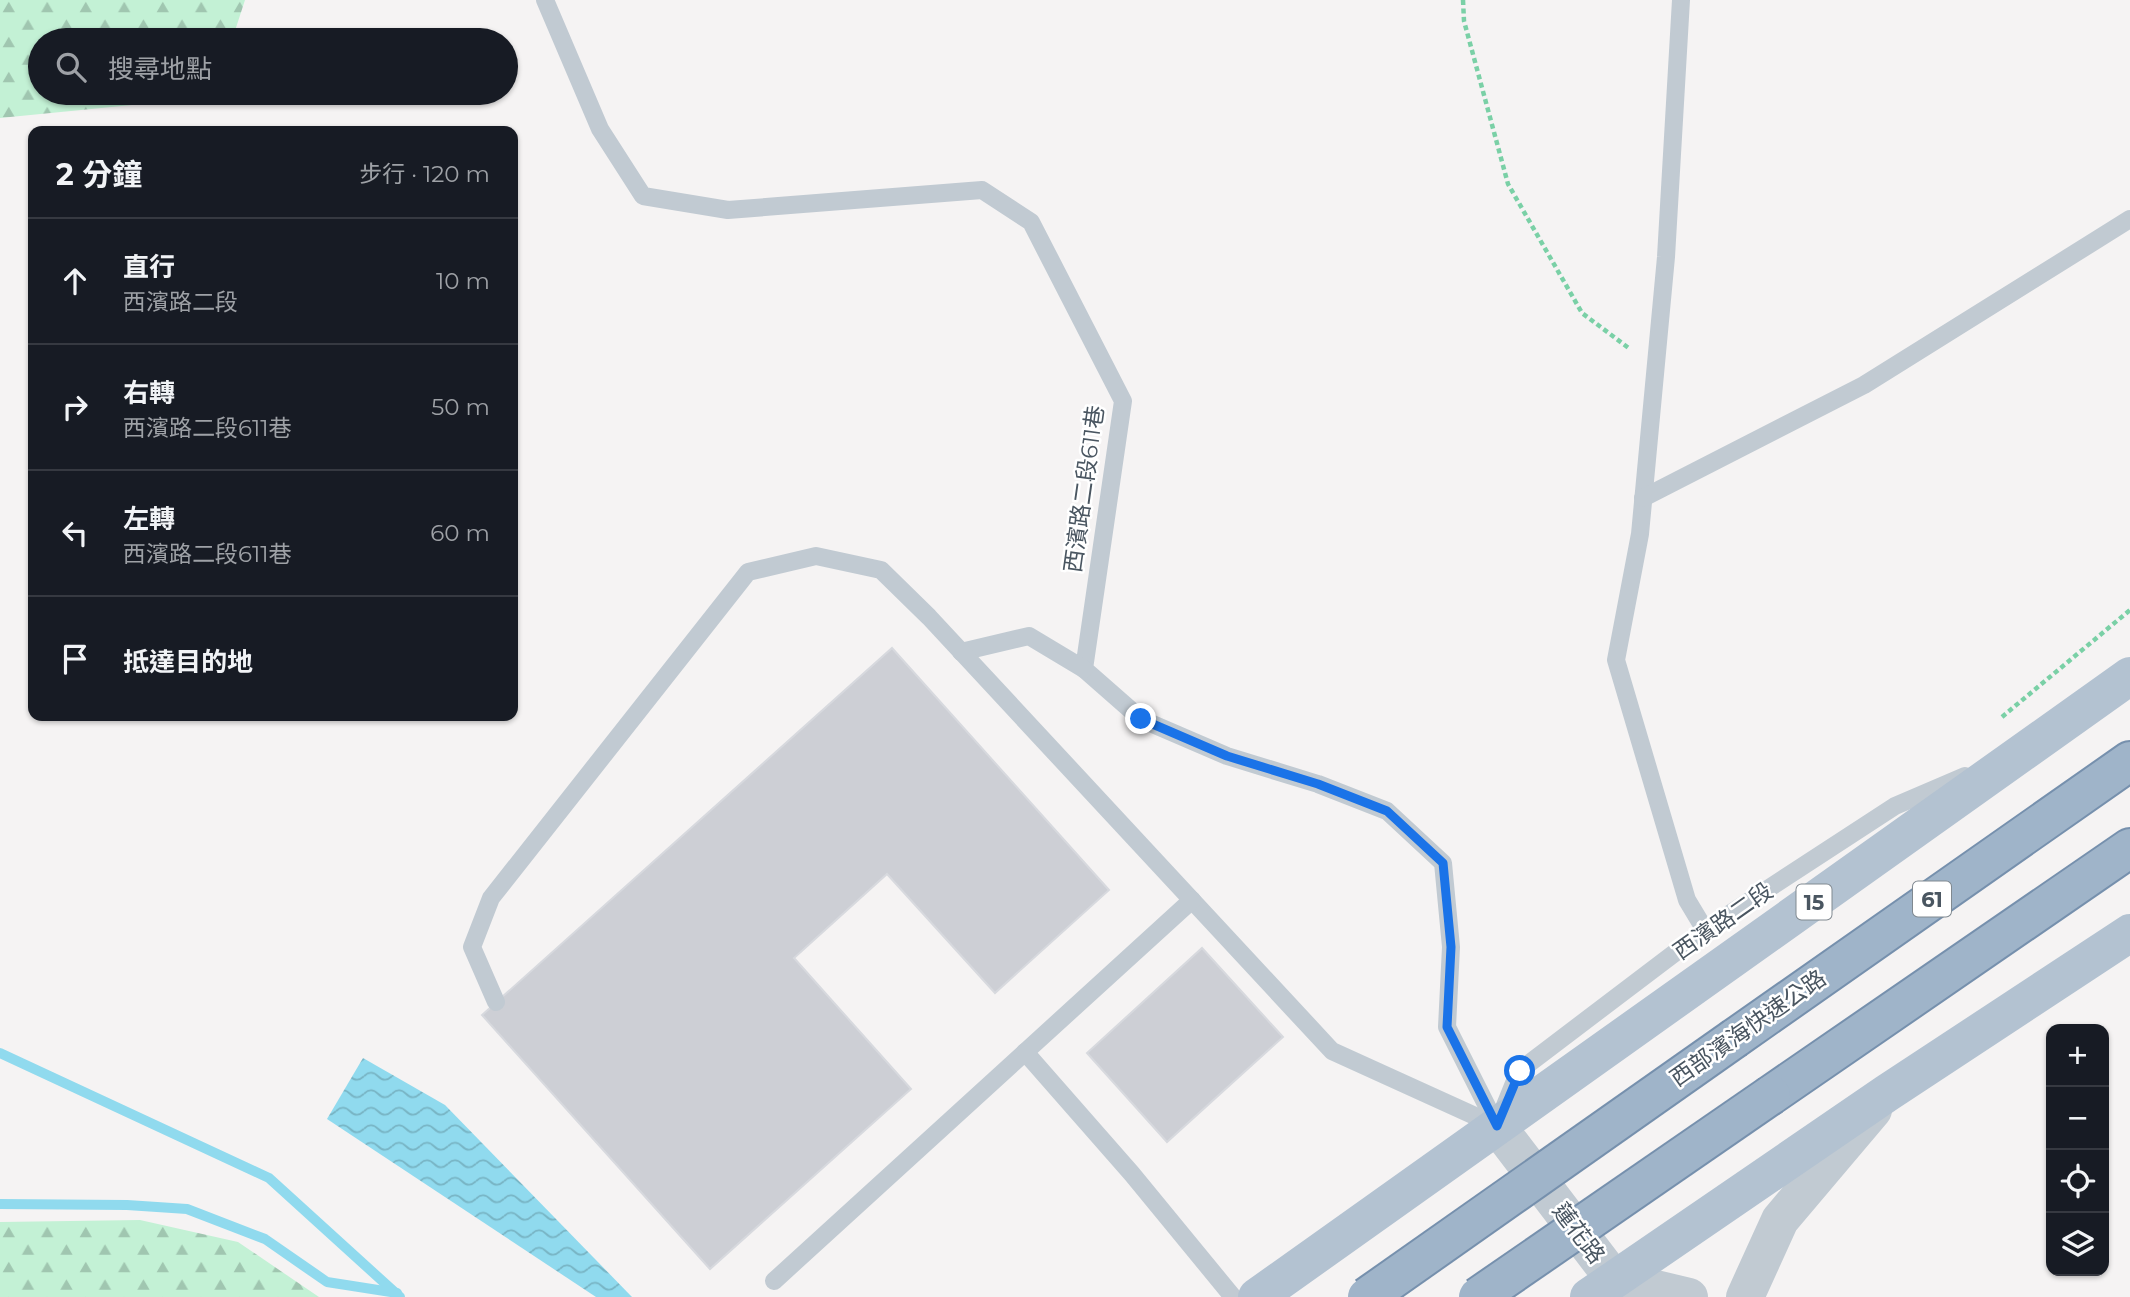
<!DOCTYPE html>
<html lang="zh-TW">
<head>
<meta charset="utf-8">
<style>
  body { margin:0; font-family:Montserrat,"Noto Sans TC",sans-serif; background:#20242c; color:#f1f3f6 }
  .controls { position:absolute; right:21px; bottom:21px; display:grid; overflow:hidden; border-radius:14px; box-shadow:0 2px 5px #0004 }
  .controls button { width:63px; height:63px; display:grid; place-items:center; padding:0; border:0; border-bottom:2px solid #363941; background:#171b24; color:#f1f3f6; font:35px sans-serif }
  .stop { position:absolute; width:21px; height:21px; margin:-16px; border:5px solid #1a73e8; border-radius:50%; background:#fff }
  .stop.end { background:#1a73e8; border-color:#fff; box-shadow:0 2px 7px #0008 }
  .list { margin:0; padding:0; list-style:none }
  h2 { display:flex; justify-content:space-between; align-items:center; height:91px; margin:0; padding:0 28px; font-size:30px }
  h2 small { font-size:23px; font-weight:400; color:#9ea1a6 }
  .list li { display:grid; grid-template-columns:46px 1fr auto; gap:21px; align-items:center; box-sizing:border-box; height:126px; padding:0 28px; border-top:2px solid #363941 }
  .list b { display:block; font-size:26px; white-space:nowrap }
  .list p { margin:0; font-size:23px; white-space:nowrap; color:#9ea1a6 }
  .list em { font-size:23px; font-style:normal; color:#9ea1a6 }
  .icon { flex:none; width:38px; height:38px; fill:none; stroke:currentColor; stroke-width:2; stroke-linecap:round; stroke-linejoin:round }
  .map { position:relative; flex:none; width:2130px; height:1297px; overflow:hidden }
  .search { position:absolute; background:#171b24; box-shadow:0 2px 5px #0004; left:28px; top:28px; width:490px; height:77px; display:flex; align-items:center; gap:18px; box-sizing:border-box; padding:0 24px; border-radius:38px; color:#9ea1a6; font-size:26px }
  .panel { position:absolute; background:#171b24; box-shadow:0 2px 5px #0004; left:28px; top:126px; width:490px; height:595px; border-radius:14px }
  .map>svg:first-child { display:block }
</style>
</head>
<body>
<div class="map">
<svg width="2130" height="1297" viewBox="0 0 2130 1297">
  <defs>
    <pattern id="forest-firs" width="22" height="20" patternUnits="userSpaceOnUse" patternTransform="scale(1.75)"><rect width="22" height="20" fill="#c3f1d5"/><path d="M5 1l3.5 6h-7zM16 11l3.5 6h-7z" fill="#a0c6b0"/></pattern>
    <pattern id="water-waves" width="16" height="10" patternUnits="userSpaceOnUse" patternTransform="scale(1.75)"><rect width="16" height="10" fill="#90daee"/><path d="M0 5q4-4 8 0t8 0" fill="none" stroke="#78b4c4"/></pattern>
  </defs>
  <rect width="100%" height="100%" fill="#f5f3f3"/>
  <g fill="url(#forest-firs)">
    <polygon points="0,0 245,0 232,40 40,40 40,93 215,93 213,97 0,118"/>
    <polygon points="140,1220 238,1242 319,1297 0,1297 0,1222"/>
  </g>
  <polygon fill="url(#water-waves)" points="363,1058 445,1105 632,1297 596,1297 327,1119"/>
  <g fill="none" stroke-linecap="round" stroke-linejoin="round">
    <g stroke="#90daee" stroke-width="10">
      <polyline points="0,1053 269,1178 400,1297"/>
      <polyline points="0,1204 127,1205 187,1209 265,1239 327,1282 397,1293"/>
    </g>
  </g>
  <g fill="#cdcfd5" stroke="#d7d9de" stroke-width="2">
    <polygon points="892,648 1109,890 995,993 887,874 794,958 911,1089 710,1269 482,1015"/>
    <polygon points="1202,948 1283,1037 1167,1142 1087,1053"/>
  </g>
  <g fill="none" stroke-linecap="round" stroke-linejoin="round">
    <defs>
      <g id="trunk">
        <polyline points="1735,1038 2130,761"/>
        <polyline points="1771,1095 2130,848"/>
      </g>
    </defs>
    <use href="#trunk" stroke="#7690ad" stroke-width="42"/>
    <g stroke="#7ad0a6" stroke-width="4.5" stroke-dasharray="5 3.5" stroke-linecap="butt">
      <polyline points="1463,0 1464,21 1508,184 1582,313 1630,349"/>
      <polyline points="2002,717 2130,610"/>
    </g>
    <g stroke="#c1cad2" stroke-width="18">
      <polyline points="545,0 600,129 643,196 728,210 982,190 1031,222 1123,401 1084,669 1141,719 1227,756 1318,784 1387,811 1443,863 1451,947 1447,1027 1497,1126"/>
      <polyline points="1681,0 1666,257 1640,534 1616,660 1687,900 1705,930"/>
      <polyline points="1643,498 1864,385 2130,219"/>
      <polyline points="961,652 1029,636 1084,669"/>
      <polyline points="496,1002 472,947 491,898 748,572 816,556 881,570 929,617 1332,1051 1497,1126"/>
      <polyline points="1025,1052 1132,1174 1233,1297"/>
      <polyline points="1502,1113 1519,1071 1705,930 1895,806 1965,776"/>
      <polyline points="774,1281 1192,900"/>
    </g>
    <g stroke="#c1cad2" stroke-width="38">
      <polyline points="1497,1126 1614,1279 1689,1297"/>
      <polyline points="1745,1297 1780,1220 1873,1110"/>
    </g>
    <g stroke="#b3c2d1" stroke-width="38">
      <polyline points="1257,1297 2130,676"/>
      <polyline points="1589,1297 1887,1093 2130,933"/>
    </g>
    <use href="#trunk" stroke="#9fb4c9" stroke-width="38"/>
    <defs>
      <g id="trunk-bridge">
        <polyline points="1367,1297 1735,1038"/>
        <polyline points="1478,1297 1771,1095"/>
      </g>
    </defs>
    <use href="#trunk-bridge" stroke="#7690ad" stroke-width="42" stroke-linecap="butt"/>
    <use href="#trunk-bridge" stroke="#9fb4c9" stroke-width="38"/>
  </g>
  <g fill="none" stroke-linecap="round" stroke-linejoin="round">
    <polyline stroke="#1a73e8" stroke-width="9" points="1141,719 1227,756 1318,784 1387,811 1443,863 1451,947 1447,1027 1497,1126 1520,1071"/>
  </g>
  <g text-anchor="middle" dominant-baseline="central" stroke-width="5" stroke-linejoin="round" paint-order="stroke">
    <g fill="#fff" stroke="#808990" stroke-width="2">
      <rect x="1913" y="881.5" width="38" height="35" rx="5"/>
      <rect x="1796.5" y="884.5" width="35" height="35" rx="5"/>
    </g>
    <g font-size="21" font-weight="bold" fill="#4a5661">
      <text x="1932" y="899">61</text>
      <text x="1814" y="902">15</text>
    </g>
    <g font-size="23" fill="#4a5661" stroke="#fff">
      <text transform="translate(1084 489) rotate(-82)">西濱路二段611巷</text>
      <text transform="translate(1723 921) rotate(-35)">西濱路二段</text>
      <text transform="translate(1748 1028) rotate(-35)">西部濱海快速公路</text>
      <text transform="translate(1579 1233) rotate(53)">蓮花路</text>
    </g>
  </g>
</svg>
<div class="controls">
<button>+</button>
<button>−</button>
<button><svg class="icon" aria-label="locate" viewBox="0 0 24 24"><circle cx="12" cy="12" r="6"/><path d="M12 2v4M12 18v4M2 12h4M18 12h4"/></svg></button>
<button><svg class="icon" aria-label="layers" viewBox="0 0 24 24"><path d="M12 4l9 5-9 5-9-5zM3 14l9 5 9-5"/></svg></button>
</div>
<div class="stop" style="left:1520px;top:1071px"></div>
<div class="stop end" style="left:1141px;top:719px"></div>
<div class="search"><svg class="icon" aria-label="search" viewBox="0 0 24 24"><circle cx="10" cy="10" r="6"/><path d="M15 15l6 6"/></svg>搜尋地點</div>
<section class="panel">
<h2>2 分鐘<small>步行 · 120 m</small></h2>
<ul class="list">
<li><svg class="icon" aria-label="ahead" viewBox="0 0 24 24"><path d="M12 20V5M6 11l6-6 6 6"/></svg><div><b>直行</b><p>西濱路二段</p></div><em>10 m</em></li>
<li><svg class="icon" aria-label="right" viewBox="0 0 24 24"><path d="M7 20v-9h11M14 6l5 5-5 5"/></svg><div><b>右轉</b><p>西濱路二段611巷</p></div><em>50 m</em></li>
<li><svg class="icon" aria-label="left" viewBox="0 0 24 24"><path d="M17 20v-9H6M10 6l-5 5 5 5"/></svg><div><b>左轉</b><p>西濱路二段611巷</p></div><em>60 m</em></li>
<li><svg class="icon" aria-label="arrive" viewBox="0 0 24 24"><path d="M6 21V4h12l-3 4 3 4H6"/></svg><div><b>抵達目的地</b></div></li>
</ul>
</section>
</div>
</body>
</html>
